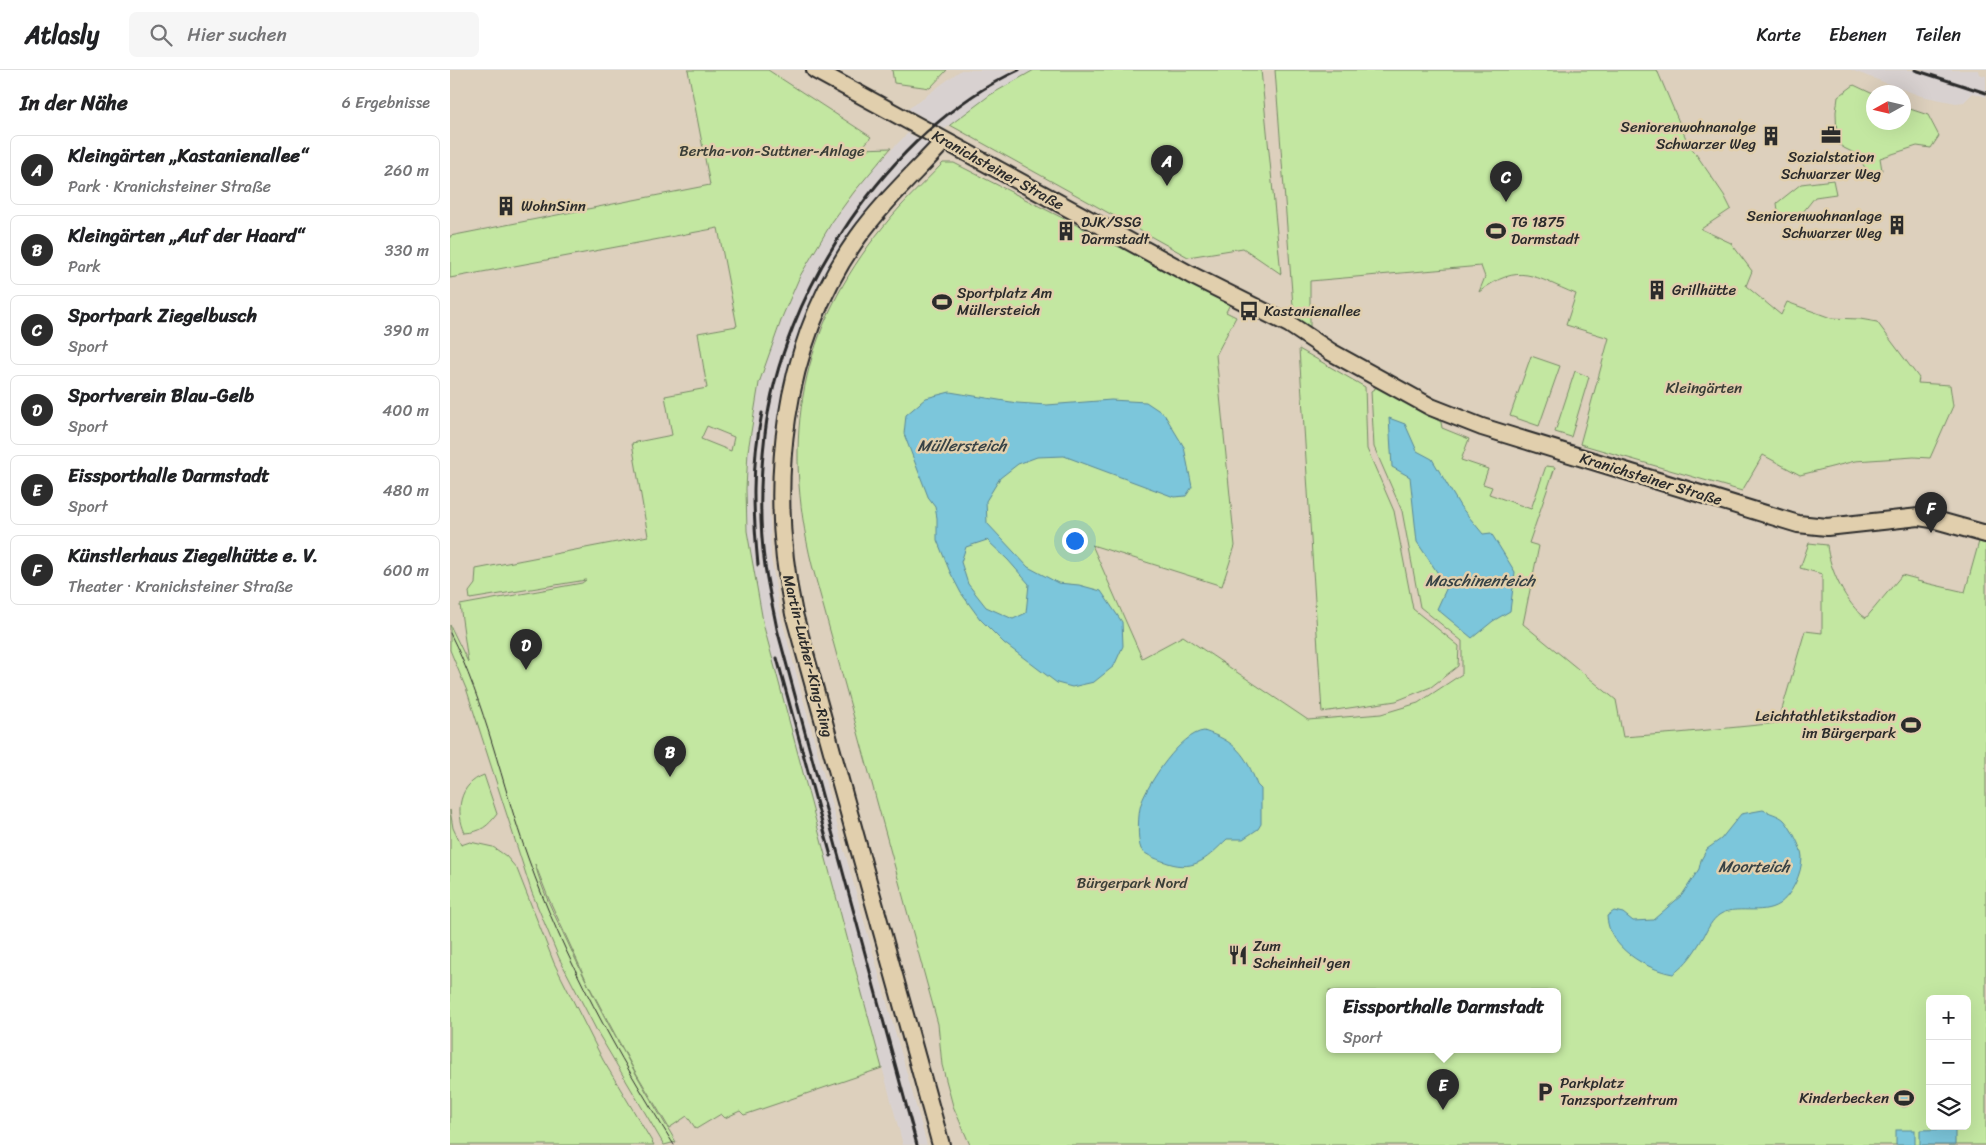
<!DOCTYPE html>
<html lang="de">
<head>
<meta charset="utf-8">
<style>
  body { margin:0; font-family:Sriracha,sans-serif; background:#f6f6f6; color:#202124 }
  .controls { position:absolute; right:15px; bottom:15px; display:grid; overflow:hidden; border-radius:8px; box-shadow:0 5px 20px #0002 }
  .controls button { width:45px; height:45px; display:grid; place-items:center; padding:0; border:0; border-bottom:1px solid #e0e0e0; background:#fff; color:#202124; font:25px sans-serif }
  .compass { position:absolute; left:1416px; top:15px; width:45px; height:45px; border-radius:50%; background:#fff; box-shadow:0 5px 20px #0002; rotate:262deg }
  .you { position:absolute; left:624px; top:470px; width:18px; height:18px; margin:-12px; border:4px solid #fff; border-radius:50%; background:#1a73e8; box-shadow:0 0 0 8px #1a73e833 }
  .badge { display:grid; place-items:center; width:32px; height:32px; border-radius:50%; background:#2b2b2b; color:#fff; font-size:16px; font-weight:700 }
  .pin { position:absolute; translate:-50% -41px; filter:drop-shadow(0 1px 2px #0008) }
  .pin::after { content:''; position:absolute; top:26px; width:18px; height:15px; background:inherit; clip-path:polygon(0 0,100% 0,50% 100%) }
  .popup { position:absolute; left:876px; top:918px; width:235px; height:65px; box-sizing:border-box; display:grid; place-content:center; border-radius:8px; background:#fff; filter:drop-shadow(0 1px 4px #0005); font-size:16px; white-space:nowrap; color:#757577 }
  .popup b { font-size:19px; color:#202124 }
  .popup::after { content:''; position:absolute; left:50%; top:100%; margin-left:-10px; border:10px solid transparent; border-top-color:#fff }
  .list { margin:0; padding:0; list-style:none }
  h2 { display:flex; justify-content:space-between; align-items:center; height:65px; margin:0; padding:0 20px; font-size:21px }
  h2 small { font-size:16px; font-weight:400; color:#757577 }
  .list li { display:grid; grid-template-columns:32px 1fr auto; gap:15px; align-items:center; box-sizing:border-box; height:70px; margin:0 10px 10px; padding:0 10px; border:1px solid #e0e0e0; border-radius:8px }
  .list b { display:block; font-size:19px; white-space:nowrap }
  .list p { margin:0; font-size:16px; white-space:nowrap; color:#757577 }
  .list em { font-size:16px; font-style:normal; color:#757577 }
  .icon { flex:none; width:28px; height:28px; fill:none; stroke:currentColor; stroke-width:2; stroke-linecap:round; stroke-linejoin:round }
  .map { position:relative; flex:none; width:1536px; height:1075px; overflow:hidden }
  header { display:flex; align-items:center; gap:30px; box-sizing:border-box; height:70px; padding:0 25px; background:#fff; border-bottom:1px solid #e0e0e0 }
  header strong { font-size:24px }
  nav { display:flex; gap:28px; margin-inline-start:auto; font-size:18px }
  .search { width:350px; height:45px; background:#f6f6f6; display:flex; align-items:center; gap:12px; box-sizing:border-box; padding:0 18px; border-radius:8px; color:#757577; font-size:19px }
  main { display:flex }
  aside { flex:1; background:#fff }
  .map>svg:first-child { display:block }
</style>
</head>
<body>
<header>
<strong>Atlasly</strong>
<div class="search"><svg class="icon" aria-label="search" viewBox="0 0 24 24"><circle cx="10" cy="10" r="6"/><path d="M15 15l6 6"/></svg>Hier suchen</div>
<nav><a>Karte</a><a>Ebenen</a><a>Teilen</a></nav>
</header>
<main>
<aside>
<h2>In der Nähe<small>6 Ergebnisse</small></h2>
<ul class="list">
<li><span class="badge">A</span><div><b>Kleingärten „Kastanienallee“</b><p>Park · Kranichsteiner Straße</p></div><em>260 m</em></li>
<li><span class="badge">B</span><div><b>Kleingärten „Auf der Haard“</b><p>Park</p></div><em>330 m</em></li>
<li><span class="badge">C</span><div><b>Sportpark Ziegelbusch</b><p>Sport</p></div><em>390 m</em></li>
<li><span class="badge">D</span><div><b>Sportverein Blau-Gelb</b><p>Sport</p></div><em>400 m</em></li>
<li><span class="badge">E</span><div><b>Eissporthalle Darmstadt</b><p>Sport</p></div><em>480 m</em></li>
<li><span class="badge">F</span><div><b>Künstlerhaus Ziegelhütte e. V.</b><p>Theater · Kranichsteiner Straße</p></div><em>600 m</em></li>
</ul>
</aside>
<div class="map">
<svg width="1536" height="1075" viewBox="0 0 1536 1075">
  <rect width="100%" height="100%" fill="#ddd0bd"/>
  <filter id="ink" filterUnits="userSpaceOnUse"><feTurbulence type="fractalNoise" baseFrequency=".02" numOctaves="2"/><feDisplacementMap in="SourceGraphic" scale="10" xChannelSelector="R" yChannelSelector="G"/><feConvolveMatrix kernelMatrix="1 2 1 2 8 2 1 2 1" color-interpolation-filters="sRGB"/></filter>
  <g filter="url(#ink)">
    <g fill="#d8d1d0">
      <polygon points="511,0 584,0 540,25 495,59 458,39"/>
      <polygon points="1401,0 1528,0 1529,4 1536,6 1536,27 1523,23 1514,32 1506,33 1471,26"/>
      <polygon points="458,63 480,74 414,146 388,184 363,231 347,268 332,319 323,371 319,418 321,488 330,543 389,762 477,1075 453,1075 314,557 297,461 296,419 298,381 309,313 333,245 350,206 382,152 426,95"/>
    </g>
    <g fill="#c3e7a1" stroke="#778966" fill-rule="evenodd">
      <path d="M238 0H318L421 67 411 79 441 78 404 122 382 152 350 206 333 245 309 313 298 381 296 419 297 461 314 557 432 998 294 1045 290 1041 275 1048 271 1044 246 1059 237 1046 219 1058 182 996 138 914 98 827 85 794C92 821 105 846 117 871 149 941 187 1007 226 1072L214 1075 148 963 109 888 82 823 17 621 0 580V555L18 592 10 535 132 513 136 510 20 529 19 522 25 514 26 499 198 466 182 373 222 365 215 326 257 318 248 263 287 256 268 158 0 208V166L260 115ZM257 356 284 367 281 381 251 369Z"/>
      <polygon points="442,0 497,0 480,18 444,13"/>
      <polygon points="584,0 811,0 831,204 793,178 738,187 500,55 540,25"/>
      <path d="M825 0H1207L1237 71 1274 125 1281 139 1251 159 1281 173 1302 201 1296 216 1331 245 1337 232 1381 248 1410 249 1427 252 1469 308 1468 313 1500 315 1503 336 1480 388 1464 387 1405 391 1350 405 1313 385 1292 421 1130 374 1159 268 1116 255 1126 224C1084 207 1070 191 1029 222L1035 207 1031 196 860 211V259L844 249Z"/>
      <polygon points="1404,15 1423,24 1424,52 1454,52 1454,37 1478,45 1489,66 1481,78 1467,76 1430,88 1432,100 1428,106 1420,105 1406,84 1394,78 1387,73 1386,42 1388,27"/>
      <path d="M493 93H504L650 167 660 170 780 234 776 242 786 247 766 285 785 476 772 516 642 475 692 588 733 566 858 650 931 644 968 633 1012 604V571L970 537 952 441 924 377 921 321 927 317 991 352 992 358 1019 369 1011 390 1038 399 1033 414 1042 417 1039 424 1081 439 1096 396 1105 397 1079 473 1089 476 1073 554 1166 630 1173 667 1228 663 1328 653 1355 561 1372 563V504L1350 498 1359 473 1377 475C1379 498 1396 535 1416 548L1452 505 1467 509V511L1515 522 1530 468 1536 469V1075H520L503 1036 492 995 488 954 362 495C331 368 350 259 433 157 451 134 473 114 493 93ZM879 921H1107V979H879ZM1480 929H1517V1056H1480Z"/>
      <polygon points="1383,110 1386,124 1365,127 1349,147 1329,149 1327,133 1351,114"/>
      <polygon points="849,279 915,317 917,379 944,441 963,539 1009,576 1008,596 981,617 946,631 872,642"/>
      <polygon points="1081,286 1110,296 1089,356 1060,346"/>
      <polygon points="1125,301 1139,307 1121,367 1105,362"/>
      <path d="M34 705 47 744C38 756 31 762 15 763 5 741 9 714 34 705Z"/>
      <polygon points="0,740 3,758 11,775 20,772 43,777 56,786 67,799 104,893 153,990 204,1075 0,1075"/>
    </g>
    <g fill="#7bc6db" stroke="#5b8895" fill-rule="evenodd">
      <path d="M500 322 567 333 597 335 661 330 696 332 714 344 734 377 742 417 736 426 724 427 614 386 587 387 568 394 550 408 536 431 537 453 578 497 608 513 629 515 651 521 672 552 673 576 664 596 644 612 622 617 607 613 591 601 554 573 530 549 511 523 500 502 487 470V448L485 437 479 429 454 364 456 345 476 328ZM537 470 558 490 579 514 576 543 563 549 536 537 518 514 511 492 516 477Z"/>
      <polygon points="939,348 955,354 967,381 982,389 1010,436 1033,464 1041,463 1065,502 1060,541 1043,551 1022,568 987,539 997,517 967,472 960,407 942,397"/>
      <path d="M754 661C785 671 796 684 807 715L811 719V754L808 759 793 769H777C758 787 746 802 718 793 712 791 694 785 691 779 687 770 688 743 691 734 698 713 731 663 754 661Z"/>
      <path d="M1313 740C1319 743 1329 745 1334 750 1340 756 1352 778 1352 787 1352 803 1342 825 1329 834 1311 846 1285 834 1269 845 1262 850 1258 858 1254 866 1245 881 1237 894 1223 904 1195 899 1158 877 1157 846L1164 841 1173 843 1183 851 1203 850 1232 825 1249 799 1251 790 1257 779 1271 769 1291 744Z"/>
      <circle cx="1454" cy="1031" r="6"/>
      <polygon points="1505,1059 1505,1075 1470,1075 1470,1060"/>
      <rect x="1446" y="1060" width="19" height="15"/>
    </g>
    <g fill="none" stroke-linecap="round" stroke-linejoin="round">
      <defs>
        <g id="major">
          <polyline points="365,0 741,205 839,254 881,282 981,337 1032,357 1348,454 1377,457 1469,447 1482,449 1536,464"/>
          <path d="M491 1075 344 544C317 416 331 276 408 167 433 132 465 103 494 71"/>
        </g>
      </defs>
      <use href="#major" stroke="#2b2b2b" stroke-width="20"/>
      <use href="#major" stroke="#e1cfad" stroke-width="16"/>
      <path stroke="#2b2b2b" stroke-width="1" d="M0 563C36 634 51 713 78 788 114 889 167 984 224 1075"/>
      <g stroke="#2b2b2b" stroke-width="3">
        <polyline points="1465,0 1536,23"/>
        <path d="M308 495C303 443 301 395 312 343"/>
        <polyline points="327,588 381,786"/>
        <path d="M467 1075 327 559C323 538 318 517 315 496 309 454 310 407 315 364 331 224 439 59 569 0"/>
      </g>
    </g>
  </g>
  <defs>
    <symbol id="office-bare" viewBox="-9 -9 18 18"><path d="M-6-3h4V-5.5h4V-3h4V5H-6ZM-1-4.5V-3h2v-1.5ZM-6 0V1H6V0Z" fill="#2b2b2b" stroke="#e1cfad" stroke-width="2.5" paint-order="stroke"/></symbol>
    <symbol id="building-bare" viewBox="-9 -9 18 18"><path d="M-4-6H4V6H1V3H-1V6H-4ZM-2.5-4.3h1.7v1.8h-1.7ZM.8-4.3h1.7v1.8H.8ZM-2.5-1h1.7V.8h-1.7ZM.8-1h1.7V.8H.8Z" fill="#2b2b2b" stroke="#e1cfad" stroke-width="2.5" paint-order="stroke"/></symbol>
    <symbol id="stadium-bare" viewBox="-9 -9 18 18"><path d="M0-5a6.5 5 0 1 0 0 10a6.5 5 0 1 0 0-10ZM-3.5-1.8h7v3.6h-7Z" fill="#2b2b2b" stroke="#e1cfad" stroke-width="2.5" paint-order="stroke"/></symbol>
    <symbol id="bus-bare" viewBox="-9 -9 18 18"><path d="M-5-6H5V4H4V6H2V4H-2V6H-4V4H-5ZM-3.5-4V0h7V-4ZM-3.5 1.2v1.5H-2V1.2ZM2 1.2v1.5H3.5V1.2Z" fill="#2b2b2b" stroke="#e1cfad" stroke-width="2.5" paint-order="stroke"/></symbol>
    <symbol id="restaurant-bare" viewBox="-9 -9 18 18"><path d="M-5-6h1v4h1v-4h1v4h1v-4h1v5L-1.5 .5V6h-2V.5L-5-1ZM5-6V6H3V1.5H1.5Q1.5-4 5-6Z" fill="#2b2b2b" stroke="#e1cfad" stroke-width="2.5" paint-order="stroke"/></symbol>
    <symbol id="parking-bare" viewBox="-9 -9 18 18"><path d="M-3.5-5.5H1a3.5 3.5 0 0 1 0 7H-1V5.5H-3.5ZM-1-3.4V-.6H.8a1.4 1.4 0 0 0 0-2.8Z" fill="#2b2b2b" stroke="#e1cfad" stroke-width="2.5" paint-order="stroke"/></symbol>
  </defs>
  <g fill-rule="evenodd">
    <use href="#office-bare" x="1367" y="51" width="28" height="28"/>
    <use href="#building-bare" x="1307" y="52" width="28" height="28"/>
    <use href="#building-bare" x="42" y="122" width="28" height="28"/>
    <use href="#building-bare" x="1433" y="141" width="28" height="28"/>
    <use href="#building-bare" x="602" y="147" width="28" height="28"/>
    <use href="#stadium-bare" x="1032" y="147" width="28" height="28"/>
    <use href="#building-bare" x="1193" y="206" width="28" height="28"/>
    <use href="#stadium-bare" x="478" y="218" width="28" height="28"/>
    <use href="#bus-bare" x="785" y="227" width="28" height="28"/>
    <use href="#stadium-bare" x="1447" y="641" width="28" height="28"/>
    <use href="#restaurant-bare" x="774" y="871" width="28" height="28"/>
    <use href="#parking-bare" x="1081" y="1008" width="28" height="28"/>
    <use href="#stadium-bare" x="1440" y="1014" width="28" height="28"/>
  </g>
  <g text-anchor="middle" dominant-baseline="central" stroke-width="5" stroke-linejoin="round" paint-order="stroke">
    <g font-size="15" fill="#2b2b2b" stroke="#e1cfad" text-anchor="start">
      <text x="1306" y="57" text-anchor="end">Seniorenwohnanalge<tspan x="1306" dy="17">Schwarzer Weg</tspan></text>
      <text x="1381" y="87" text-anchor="middle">Sozialstation<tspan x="1381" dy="17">Schwarzer Weg</tspan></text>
      <text x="71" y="136">WohnSinn</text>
      <text x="1432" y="146" text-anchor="end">Seniorenwohnanlage<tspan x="1432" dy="17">Schwarzer Weg</tspan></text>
      <text x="631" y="152">DJK/SSG<tspan x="631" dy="17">Darmstadt</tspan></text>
      <text x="1061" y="152">TG 1875<tspan x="1061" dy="17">Darmstadt</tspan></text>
      <text x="1222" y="220">Grillhütte</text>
      <text x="507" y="223">Sportplatz Am<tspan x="507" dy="17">Müllersteich</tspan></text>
      <text x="814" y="241">Kastanienallee</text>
      <text x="1446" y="646" text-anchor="end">Leichtathletikstadion<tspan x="1446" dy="17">im Bürgerpark</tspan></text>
      <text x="803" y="876">Zum<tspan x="803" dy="17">Scheinheil'gen</tspan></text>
      <text x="1110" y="1013">Parkplatz<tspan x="1110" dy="17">Tanzsportzentrum</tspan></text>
      <text x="1439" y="1028" text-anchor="end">Kinderbecken</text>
    </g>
    <g font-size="15" fill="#3a3e37" stroke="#e1cfad">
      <text x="322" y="81">Bertha-von-Suttner-Anlage</text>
      <text x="1254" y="318">Kleingärten</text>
      <text x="682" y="813">Bürgerpark Nord</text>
    </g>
    <g font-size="15" fill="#2b2b2b" stroke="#e1cfad">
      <text transform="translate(548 100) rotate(29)">Kranichsteiner Straße</text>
      <text transform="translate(1201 409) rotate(17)">Kranichsteiner Straße</text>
      <text transform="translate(358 586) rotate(76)">Martin-Luther-King-Ring</text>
    </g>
    <g font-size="16" font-style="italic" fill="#374245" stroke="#e1cfad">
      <text x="512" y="375">Müllersteich</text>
      <text x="1030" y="510">Maschinenteich</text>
      <text x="1304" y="796">Moorteich</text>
    </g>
  </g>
</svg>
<div class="controls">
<button>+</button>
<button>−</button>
<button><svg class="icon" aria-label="layers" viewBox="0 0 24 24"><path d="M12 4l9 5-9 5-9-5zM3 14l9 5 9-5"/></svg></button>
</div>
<svg class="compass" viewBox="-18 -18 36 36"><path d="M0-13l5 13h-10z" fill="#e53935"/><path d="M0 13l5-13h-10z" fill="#757577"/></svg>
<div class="you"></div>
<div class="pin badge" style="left:717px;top:116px">A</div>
<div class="pin badge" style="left:220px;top:707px">B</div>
<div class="pin badge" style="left:1056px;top:132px">C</div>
<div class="pin badge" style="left:76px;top:600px">D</div>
<div class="pin badge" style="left:993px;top:1040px">E</div>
<div class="popup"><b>Eissporthalle Darmstadt</b>Sport</div>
<div class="pin badge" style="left:1481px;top:463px">F</div>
</div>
</main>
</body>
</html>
